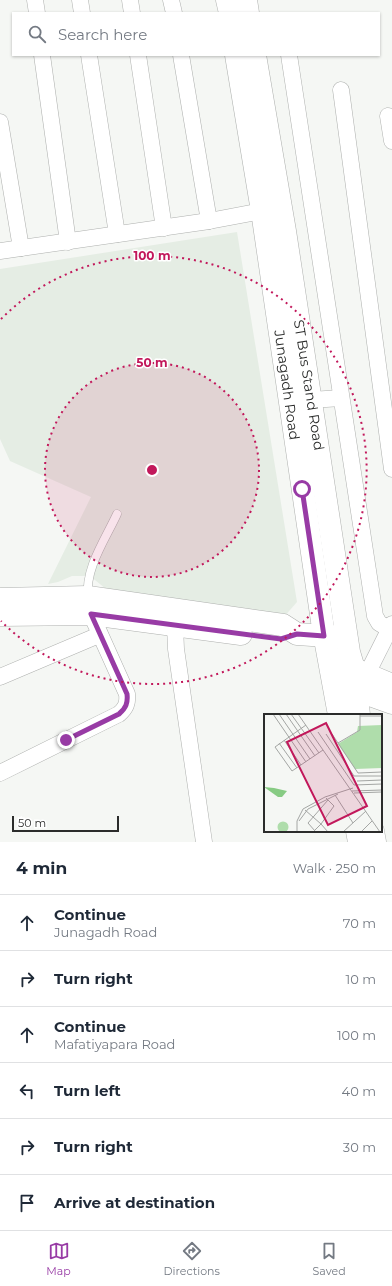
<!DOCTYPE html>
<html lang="en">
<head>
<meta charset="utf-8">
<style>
  body { margin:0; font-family:Montserrat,sans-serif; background:#f2f2f3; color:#1f2937 }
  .scale { position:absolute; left:12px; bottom:10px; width:107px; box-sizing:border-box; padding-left:4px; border:2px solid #2b2c2b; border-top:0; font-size:11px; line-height:14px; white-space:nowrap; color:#2b2c2b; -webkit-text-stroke:3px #fff; paint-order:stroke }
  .stop { position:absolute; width:12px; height:12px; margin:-9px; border:3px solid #983ba5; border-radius:50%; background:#fff }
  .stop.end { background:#983ba5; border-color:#fff; box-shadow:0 1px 4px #0008 }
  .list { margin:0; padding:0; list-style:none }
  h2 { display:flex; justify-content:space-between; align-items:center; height:52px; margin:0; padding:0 16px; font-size:17px }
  h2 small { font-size:13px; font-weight:400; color:#747a83 }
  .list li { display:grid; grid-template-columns:26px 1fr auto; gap:12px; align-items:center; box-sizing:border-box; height:56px; padding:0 16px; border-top:1px solid #e0e1e3 }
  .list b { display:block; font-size:15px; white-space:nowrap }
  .list p { margin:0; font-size:13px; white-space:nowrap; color:#747a83 }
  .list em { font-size:13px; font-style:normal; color:#747a83 }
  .icon { flex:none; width:22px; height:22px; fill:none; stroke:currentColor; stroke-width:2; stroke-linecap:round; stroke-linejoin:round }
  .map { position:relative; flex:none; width:392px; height:842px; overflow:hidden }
  .search { position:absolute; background:#fff; box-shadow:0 1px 3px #0004; left:12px; right:12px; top:12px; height:44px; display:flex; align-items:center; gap:10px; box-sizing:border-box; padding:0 14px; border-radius:0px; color:#747a83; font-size:15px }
  .sheet { height:388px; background:#fff }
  nav { display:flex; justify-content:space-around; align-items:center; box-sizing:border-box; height:56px; border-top:1px solid #e0e1e3; background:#fff; font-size:11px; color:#747a83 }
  nav a { display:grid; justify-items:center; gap:2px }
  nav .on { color:#983ba5 }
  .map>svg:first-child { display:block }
</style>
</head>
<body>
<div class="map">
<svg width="392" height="842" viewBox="0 0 392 842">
  <rect width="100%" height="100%" fill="#f5f7f4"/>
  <polygon fill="#e5ede4" points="237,232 297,602 283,618 111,593 90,576 72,576 58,582 48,584 91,497 10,461 0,439 0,269"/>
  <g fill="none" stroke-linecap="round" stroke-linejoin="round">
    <defs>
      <path id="lane" d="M88 597C85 568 105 540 117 514"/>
      <g id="street">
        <polyline points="35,0 37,13"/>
        <polyline points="80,0 82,13"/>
        <polyline points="130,0 132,13"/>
        <polyline points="171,0 174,13"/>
        <polyline points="42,55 68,242"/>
        <polyline points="89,55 117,234"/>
        <polyline points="138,55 164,228"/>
        <polyline points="181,55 209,221"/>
        <polyline points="289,55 375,616 379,623 392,631"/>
        <polyline points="341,90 392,469"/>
        <polyline points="388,116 392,141"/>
        <polyline points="0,122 21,248"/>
        <polyline points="0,251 209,221 262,211"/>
        <polyline points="311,400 341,398"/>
        <polyline points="175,626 176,649 204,842"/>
        <polyline points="367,674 392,624"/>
        <polyline points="0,677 99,635"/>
        <path d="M0 773 119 714C126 708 128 703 127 694L91 614"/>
      </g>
      <g id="secondary">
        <polyline points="0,599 88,597 283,625 297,634 342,637"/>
        <polyline points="0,615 91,614 241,634"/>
        <polyline points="337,664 354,669 392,685"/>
        <polyline points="339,684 392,703"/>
      </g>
      <g id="primary">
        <polyline points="227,0 230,13"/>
        <polyline points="246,0 248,13"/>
        <polyline points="236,55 262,211 323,628 339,715"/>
        <polyline points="255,55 285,231 349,652 354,669 359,715"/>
        <polyline points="357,831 359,842"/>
        <polyline points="373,831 375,842"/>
      </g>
    </defs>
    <use href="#lane" stroke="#aeb0ae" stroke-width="9"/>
    <use href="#street" stroke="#aeb0ae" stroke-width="17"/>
    <use href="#secondary" stroke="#aeb0ae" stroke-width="23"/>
    <use href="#primary" stroke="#aeb0ae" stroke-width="23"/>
    <use href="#lane" stroke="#fff" stroke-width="8"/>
    <use href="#street" stroke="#fff" stroke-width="16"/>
    <use href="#secondary" stroke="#fff" stroke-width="22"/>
    <use href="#primary" stroke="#fff" stroke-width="22"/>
  </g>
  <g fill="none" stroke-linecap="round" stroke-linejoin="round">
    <path stroke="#983ba5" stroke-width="5" d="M66 740 119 714C126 708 128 703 127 694L91 614 281 639 297 634 324 636 302 489"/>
  </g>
  <circle cx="152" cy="470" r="107" fill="#c2185b" fill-opacity=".12"/>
  <g fill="none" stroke="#c2185b" stroke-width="2" stroke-dasharray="2 4">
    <circle cx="152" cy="470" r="107"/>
    <path d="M1 319A214 214 0 1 1 1 621"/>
  </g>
  <g text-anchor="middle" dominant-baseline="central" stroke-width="3" stroke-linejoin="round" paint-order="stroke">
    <g font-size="14" fill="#2b2c2b" stroke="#fff">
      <text transform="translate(287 385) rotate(82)">Junagadh Road</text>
      <text transform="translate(309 385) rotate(81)">ST Bus Stand Road</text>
    </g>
  </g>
  <g transform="translate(264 714)">
    <rect width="118" height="118" fill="#f5f7f4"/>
    <path d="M118 11V54L91 55 74 30 93 18 94 12ZM13.5 113a5.5 5.5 0 1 1 11 0a5.5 5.5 0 1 1-11 0Z" fill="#afddab"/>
    <path d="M0 73 10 74 23 77 18 83H14Z" fill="#87cb83"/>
    <path fill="none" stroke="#a4a6a4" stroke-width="1" d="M9 0 42 48M15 0 46 45M22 0 51 42M27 0 55 39M34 0 116 118M96 2H118M42 11 11 33 28 57 59 36M54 18 90 71 118 70M62 20 90 62H118M68 20 94 59 118 58M20 26 37 51M15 29 33 54M74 29 96 16V0M93 67 118 66M88 77 118 76M90 79 118 78M71 81 89 109M41 96 57 110 70 92 62 84M35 107 44 95 74 80M50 117 57 110 64 118M51 117 44 109 64 86M33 118V107L39 95 61 83 89 74M79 118 102 97M97 118 108 107"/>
    <path fill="#c2185b" fill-opacity="0.15" stroke="#c2185b" stroke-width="2" d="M62 9 103 92 64 111 23 28Z"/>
    <rect width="118" height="118" fill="none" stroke="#2b2c2b" stroke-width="2"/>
  </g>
  <circle cx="152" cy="470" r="6" fill="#c2185b" stroke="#fff" stroke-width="2"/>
  <g font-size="12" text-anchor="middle" font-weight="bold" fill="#c2185b" stroke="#fff" stroke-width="3" stroke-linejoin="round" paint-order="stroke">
    <text x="152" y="260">100 m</text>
    <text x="152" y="367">50 m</text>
  </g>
</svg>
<div class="scale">50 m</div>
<div class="stop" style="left:302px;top:489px"></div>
<div class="stop end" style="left:66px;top:740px"></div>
<div class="search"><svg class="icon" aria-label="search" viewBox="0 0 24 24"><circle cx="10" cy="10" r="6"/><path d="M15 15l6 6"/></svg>Search here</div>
</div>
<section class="sheet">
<h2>4 min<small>Walk · 250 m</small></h2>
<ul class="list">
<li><svg class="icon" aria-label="ahead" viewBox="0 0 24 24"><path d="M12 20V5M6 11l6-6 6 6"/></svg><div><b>Continue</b><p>Junagadh Road</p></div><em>70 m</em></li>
<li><svg class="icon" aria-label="right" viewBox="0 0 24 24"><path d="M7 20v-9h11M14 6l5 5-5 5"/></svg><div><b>Turn right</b></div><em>10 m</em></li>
<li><svg class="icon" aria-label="ahead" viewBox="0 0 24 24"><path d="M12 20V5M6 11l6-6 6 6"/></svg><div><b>Continue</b><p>Mafatiyapara Road</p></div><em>100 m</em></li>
<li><svg class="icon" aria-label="left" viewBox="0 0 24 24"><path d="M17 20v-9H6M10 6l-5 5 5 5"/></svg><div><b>Turn left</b></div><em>40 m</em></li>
<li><svg class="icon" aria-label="right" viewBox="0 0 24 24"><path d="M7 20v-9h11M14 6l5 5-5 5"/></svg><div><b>Turn right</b></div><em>30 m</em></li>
<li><svg class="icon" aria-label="arrive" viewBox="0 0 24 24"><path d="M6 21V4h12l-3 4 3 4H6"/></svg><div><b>Arrive at destination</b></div></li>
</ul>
</section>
<nav>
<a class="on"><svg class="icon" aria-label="map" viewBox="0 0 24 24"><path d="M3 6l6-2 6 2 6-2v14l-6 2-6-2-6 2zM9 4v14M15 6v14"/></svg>Map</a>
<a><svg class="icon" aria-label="directions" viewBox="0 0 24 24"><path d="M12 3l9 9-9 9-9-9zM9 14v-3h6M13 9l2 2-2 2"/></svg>Directions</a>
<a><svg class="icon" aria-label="saved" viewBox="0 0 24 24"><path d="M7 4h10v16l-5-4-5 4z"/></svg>Saved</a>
</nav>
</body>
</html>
